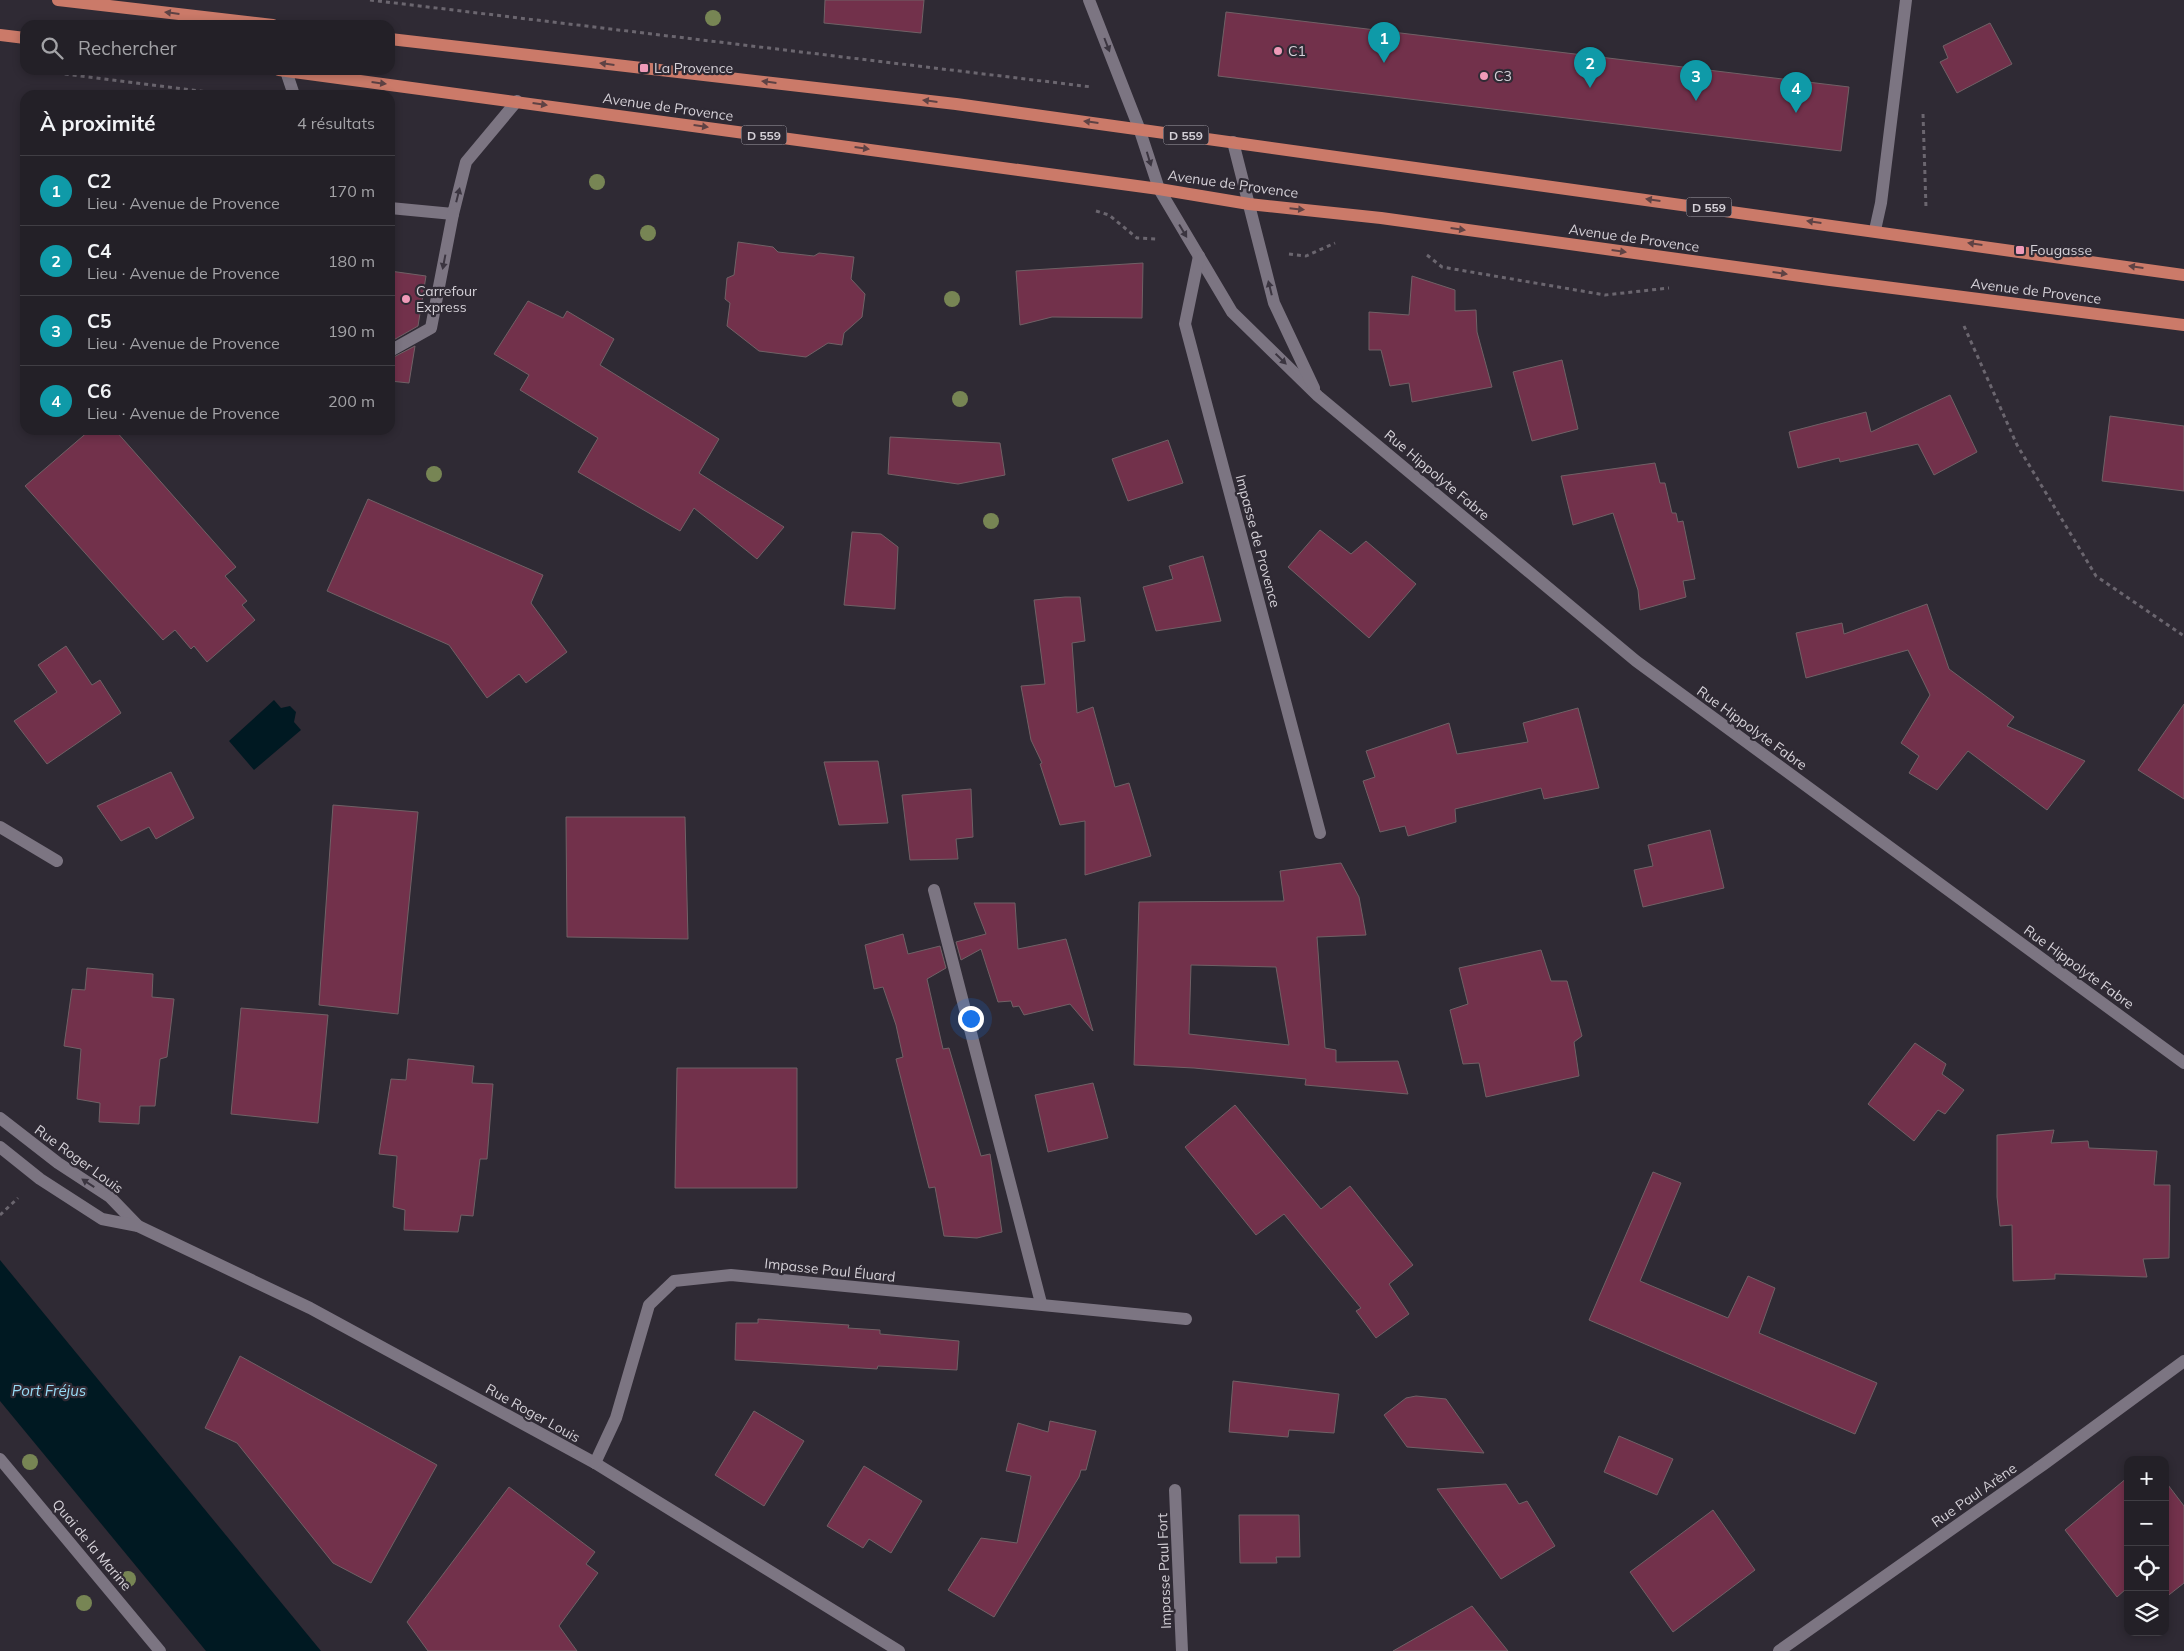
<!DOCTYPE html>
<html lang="fr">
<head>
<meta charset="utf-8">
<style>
  body { margin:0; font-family:Mulish,sans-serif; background:#2f2d33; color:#f1f3f6 }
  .controls { position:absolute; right:15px; bottom:15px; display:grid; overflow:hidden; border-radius:10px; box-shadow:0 2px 8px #0003 }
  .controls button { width:45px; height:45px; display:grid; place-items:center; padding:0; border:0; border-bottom:1px solid #403e44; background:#232027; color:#f1f3f6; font:25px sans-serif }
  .you { position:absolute; left:970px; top:1018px; width:18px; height:18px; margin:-12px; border:4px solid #fff; border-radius:50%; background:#1a73e8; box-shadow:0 0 0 8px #1a73e833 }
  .badge { display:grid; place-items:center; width:32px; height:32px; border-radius:50%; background:#ef9ab8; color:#fff; font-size:16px; font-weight:700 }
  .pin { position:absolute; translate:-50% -41px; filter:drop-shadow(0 1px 2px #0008) }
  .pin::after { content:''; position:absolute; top:26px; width:18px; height:15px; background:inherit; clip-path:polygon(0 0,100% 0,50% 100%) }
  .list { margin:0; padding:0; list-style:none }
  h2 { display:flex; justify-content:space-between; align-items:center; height:65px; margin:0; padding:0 20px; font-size:21px }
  h2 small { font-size:16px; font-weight:400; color:#a3a3a7 }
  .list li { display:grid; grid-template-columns:32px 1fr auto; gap:15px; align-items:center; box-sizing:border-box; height:70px; padding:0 20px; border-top:1px solid #403e44 }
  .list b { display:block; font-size:19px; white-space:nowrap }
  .list p { margin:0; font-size:16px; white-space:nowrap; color:#a3a3a7 }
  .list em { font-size:16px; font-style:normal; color:#a3a3a7 }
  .icon { flex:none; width:28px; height:28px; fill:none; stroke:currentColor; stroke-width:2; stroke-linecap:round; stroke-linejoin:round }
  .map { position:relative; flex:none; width:2184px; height:1651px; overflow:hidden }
  .search { position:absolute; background:#232027; box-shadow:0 2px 8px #0003; left:20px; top:20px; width:375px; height:55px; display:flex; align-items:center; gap:12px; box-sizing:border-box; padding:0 18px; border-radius:15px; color:#a3a3a7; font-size:19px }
  .panel { position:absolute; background:#232027; box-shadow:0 2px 8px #0003; left:20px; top:90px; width:375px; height:345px; border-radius:15px }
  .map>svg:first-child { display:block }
</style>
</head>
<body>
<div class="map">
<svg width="2184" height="1651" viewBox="0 0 2184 1651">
  <rect width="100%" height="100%" fill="#2f2a34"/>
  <g fill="#001922">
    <polygon points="274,700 281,708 290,706 296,712 294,722 301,730 254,770 229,741"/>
    <polygon points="0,1260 321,1651 206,1651 0,1401"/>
  </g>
  <g fill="#72314b" stroke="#706166" fill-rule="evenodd">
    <polygon points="825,0 924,0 921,33 824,23"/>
    <polygon points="1226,12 1849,87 1841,151 1218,76"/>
    <polygon points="1990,23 2012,64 1957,93 1940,62 1948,58 1943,46"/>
    <polygon points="738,242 773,247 778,252 814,256 819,253 854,257 851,279 865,294 862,317 844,333 842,345 828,343 806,357 759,351 727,326 730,303 725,299 727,278 734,275"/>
    <polygon points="1143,263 1142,318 1052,317 1020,325 1016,271"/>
    <polygon points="390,271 426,276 418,326 390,342"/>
    <polygon points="1412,276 1455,290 1455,311 1476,310 1477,332 1492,387 1412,402 1409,383 1390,386 1381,350 1369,350 1369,312 1409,315"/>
    <polygon points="528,301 563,318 567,311 614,339 600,365 719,439 699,473 784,527 757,559 694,508 680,531 578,472 598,438 520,390 529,375 494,354"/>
    <polygon points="415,346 409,383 390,381 390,359"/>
    <polygon points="1562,360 1578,429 1532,441 1513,372"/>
    <polygon points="1950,395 1977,452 1934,475 1918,444 1840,462 1839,458 1798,468 1789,432 1866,412 1871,432"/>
    <polygon points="2110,416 2184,426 2184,491 2102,481"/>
    <polygon points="90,430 115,430 236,567 225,576 247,601 242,605 255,620 207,662 194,646 191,649 175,630 163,640 25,486"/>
    <polygon points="890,437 1000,443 1005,475 958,484 888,474"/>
    <polygon points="1168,440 1183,483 1128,501 1112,459"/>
    <polygon points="1655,463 1660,483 1665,483 1672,513 1676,513 1678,522 1683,521 1695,579 1683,581 1686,597 1640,610 1638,590 1613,513 1573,525 1561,476"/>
    <polygon points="368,499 543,575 531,603 567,652 526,683 519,674 487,698 449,645 327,591"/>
    <polygon points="1320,530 1351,554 1366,541 1416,584 1369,638 1288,567"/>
    <polygon points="852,532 881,534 898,547 895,609 844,605"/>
    <polygon points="1203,556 1221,621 1156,631 1143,587 1173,579 1169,566"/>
    <polygon points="1065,597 1080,597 1085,641 1072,643 1077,713 1093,707 1115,787 1129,783 1151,856 1085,875 1085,821 1060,825 1040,764 1042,763 1031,740 1021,686 1045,684 1034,600"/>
    <polygon points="1927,604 1949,669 2014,717 2007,726 2085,761 2047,810 1968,751 1937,790 1909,773 1919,756 1901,743 1930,695 1908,650 1806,678 1796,633 1842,623 1844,634"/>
    <polygon points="66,646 92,685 100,680 121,713 47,764 14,721 57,692 38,665"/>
    <polygon points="2184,704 2184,799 2138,770"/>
    <polygon points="1578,708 1599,788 1544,799 1541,788 1455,809 1456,822 1408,836 1405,826 1380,832 1363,781 1375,777 1366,751 1449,723 1457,754 1528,742 1523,723"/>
    <polygon points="878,761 888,823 839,825 824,762"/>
    <polygon points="171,772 194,818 156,839 149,827 121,841 97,806"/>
    <polygon points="971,789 973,837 956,839 958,859 910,860 902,795"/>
    <polygon points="333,805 418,812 398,1014 319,1005"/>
    <polygon points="566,817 685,817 688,939 567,937"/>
    <polygon points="1710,830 1724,888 1643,907 1634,870 1653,866 1648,845"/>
    <path d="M1341 863 1359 897 1366 935 1317 937 1325 1048 1336 1050V1062L1398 1061 1408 1094 1305 1085 1306 1079 1194 1068 1134 1065 1139 902 1284 901 1280 871ZM1191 965 1276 967 1289 1045 1189 1034Z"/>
    <polygon points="974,903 1015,903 1018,949 1066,939 1093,1031 1070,1004 1024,1015 1019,1006 1013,1007 1011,1001 998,1002 981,949 961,960 956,942 986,934"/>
    <polygon points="903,934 908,954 940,946 946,968 927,979 943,1049 949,1048 981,1156 990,1154 1002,1232 977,1238 944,1236 935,1187 929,1188 896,1059 903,1057 896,1025 883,987 874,989 865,945"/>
    <polygon points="1541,950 1551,981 1567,981 1582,1036 1574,1042 1579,1076 1486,1097 1479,1063 1463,1064 1450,1010 1468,1004 1459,968"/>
    <polygon points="87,968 153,974 152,997 174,999 167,1057 160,1059 155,1106 140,1106 139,1124 99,1122 100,1103 77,1099 81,1049 64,1046 72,989 85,990"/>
    <polygon points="241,1008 328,1015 318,1123 231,1114"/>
    <polygon points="1915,1043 1946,1064 1942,1074 1964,1090 1945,1114 1938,1110 1914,1141 1868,1104"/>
    <polygon points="408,1059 474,1066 472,1083 493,1084 487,1159 480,1159 473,1216 461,1215 458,1232 404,1230 405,1210 393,1207 397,1156 379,1154 391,1079 406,1080"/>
    <polygon points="677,1068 797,1068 797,1188 675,1188"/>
    <polygon points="1093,1083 1108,1138 1048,1152 1035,1095"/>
    <polygon points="1235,1105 1321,1209 1350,1186 1413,1265 1389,1284 1409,1314 1376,1338 1356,1311 1361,1308 1284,1214 1256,1235 1185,1147"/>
    <polygon points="2054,1130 2051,1143 2088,1141 2089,1148 2157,1151 2154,1185 2170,1185 2169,1258 2143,1259 2147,1277 2055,1274 2055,1279 2013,1281 2012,1225 2000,1226 1997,1197 1997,1135"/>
    <polygon points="1653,1172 1681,1183 1640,1281 1728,1318 1748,1276 1775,1288 1759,1333 1877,1383 1855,1434 1589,1320"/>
    <polygon points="758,1319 849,1325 848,1328 880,1330 880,1334 959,1341 957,1370 878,1366 877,1369 735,1360 736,1323 758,1323"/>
    <polygon points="240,1356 437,1465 371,1583 333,1563 237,1443 205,1428"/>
    <polygon points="1233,1381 1339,1394 1334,1433 1289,1430 1288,1437 1229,1432"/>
    <polygon points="1416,1396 1446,1399 1484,1453 1407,1447 1384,1415 1406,1398"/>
    <polygon points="754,1411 804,1441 764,1506 715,1475"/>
    <polygon points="1050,1421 1096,1431 1086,1470 1081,1470 1079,1477 994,1617 948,1590 981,1538 1017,1543 1031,1476 1006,1471 1018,1423 1048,1432"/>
    <polygon points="1619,1436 1673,1459 1657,1495 1604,1472"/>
    <polygon points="864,1466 922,1501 891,1553 869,1539 863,1548 827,1526"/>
    <polygon points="2128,1477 2128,1591 2126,1589 2117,1597 2065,1530"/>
    <polygon points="2165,1481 2184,1506 2184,1583 2165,1598"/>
    <polygon points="1506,1484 1519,1504 1527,1501 1555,1546 1501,1579 1437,1489"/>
    <polygon points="509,1487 595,1552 586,1564 598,1573 559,1626 577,1651 428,1651 407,1622"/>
    <polygon points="1713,1510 1755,1570 1673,1632 1630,1572"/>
    <polygon points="1239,1515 1299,1515 1300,1557 1276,1557 1277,1563 1240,1563"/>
    <polygon points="1472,1606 1508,1651 1393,1651"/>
  </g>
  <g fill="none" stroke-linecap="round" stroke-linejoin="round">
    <g stroke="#6b666f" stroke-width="3" stroke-dasharray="4 4" stroke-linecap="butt">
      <polyline points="370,0 1092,87"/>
      <polyline points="33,70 231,95"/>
      <polyline points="1923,114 1926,208"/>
      <polyline points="1096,211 1109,215 1137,238 1156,239"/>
      <polyline points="1289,254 1306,256 1335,243"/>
      <polyline points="1427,255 1442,267 1605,295 1669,288"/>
      <polyline points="1964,326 2017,445 2096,576 2184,636"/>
      <polyline points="0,1215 18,1198"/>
    </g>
    <g stroke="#7c7582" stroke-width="12">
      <polyline points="286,71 294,95"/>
      <polyline points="390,208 453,214 466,162 517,101"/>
      <polyline points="1875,230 1881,203 1906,0"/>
      <polyline points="390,351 431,328 453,214"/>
    </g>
    <g stroke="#7c7582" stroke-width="12">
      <polyline points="1089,0 1139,128 1159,189 1232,312 1318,396 1636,661 2184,1063"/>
      <polyline points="1233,142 1274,303 1314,388"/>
      <polyline points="1199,256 1185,324 1320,833"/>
      <polyline points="0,827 57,861"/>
      <polyline points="934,890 1041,1303"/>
      <polyline points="0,1118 58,1163 110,1197 138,1226"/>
      <polyline points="0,1147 40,1179 102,1219 138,1226 310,1308 595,1463 899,1651"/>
      <polyline points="0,1459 160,1651"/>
      <polyline points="595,1463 616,1418 649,1305 674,1281 731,1275 1186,1319"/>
      <polyline points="1175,1490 1182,1651"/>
      <polyline points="1779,1651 2044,1464 2184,1361"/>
    </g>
    <g stroke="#cb7a69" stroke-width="12">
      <polyline points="58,0 273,25"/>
      <polyline points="0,35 25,38"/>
      <polyline points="390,39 956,104 2184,275"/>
      <polyline points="279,70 1159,189 1249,204 1381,218 1830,280 2184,325"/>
    </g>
  </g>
  <g fill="#778554">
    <circle cx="713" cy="18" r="8"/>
    <circle cx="597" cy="182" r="8"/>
    <circle cx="648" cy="233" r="8"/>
    <circle cx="952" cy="299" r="8"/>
    <circle cx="960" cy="399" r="8"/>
    <circle cx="434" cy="474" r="8"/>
    <circle cx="991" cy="521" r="8"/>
    <circle cx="30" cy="1462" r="8"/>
    <circle cx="128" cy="1579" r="8"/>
    <circle cx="84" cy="1603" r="8"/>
  </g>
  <defs><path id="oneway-solid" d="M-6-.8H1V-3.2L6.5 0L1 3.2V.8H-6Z" transform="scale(1.25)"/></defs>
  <g fill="#5e4244">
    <use href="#oneway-solid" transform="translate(172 13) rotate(-173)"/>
    <use href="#oneway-solid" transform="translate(607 64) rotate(-173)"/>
    <use href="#oneway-solid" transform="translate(769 82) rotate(-173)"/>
    <use href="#oneway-solid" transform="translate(379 83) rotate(7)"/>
    <use href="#oneway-solid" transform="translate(930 101) rotate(-173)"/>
    <use href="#oneway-solid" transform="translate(540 104) rotate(8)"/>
    <use href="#oneway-solid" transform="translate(1091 122) rotate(-173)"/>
    <use href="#oneway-solid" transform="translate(701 126) rotate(8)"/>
    <use href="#oneway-solid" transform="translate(862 148) rotate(8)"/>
    <use href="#oneway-solid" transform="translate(1653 200) rotate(-172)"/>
    <use href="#oneway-solid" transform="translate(1297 209) rotate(6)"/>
    <use href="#oneway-solid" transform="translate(1814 222) rotate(-172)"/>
    <use href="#oneway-solid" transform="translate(1458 229) rotate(8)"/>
    <use href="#oneway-solid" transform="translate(1975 244) rotate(-172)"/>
    <use href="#oneway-solid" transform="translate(1619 251) rotate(8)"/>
    <use href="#oneway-solid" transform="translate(2136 267) rotate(-172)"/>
    <use href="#oneway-solid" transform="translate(1780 273) rotate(8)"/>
  </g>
  <g fill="#3b3540">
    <use href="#oneway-solid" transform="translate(1107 45) rotate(69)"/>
    <use href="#oneway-solid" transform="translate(1149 159) rotate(73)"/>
    <use href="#oneway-solid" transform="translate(458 195) rotate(-76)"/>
    <use href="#oneway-solid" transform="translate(1183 231) rotate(59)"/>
    <use href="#oneway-solid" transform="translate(444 262) rotate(101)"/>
    <use href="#oneway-solid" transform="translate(1270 288) rotate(-104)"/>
    <use href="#oneway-solid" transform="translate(1281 359) rotate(44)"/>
    <use href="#oneway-solid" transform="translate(88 1183) rotate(-147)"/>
  </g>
  <g fill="#ef9ab8" stroke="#2f2a34" stroke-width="2">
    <circle cx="1278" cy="51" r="5"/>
    <rect x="639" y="63" width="10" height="10" rx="2.5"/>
    <circle cx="1484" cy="76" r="5"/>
    <rect x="2015" y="245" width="10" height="10" rx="2.5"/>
    <circle cx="406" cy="299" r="5"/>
  </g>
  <g text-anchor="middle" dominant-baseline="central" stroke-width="4.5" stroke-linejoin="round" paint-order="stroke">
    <g fill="#2f2a34" stroke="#a39fa7" stroke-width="1">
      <rect x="741.5" y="125.5" width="45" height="19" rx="4"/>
      <rect x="1163.5" y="125.5" width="45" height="19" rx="4"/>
      <rect x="1686.5" y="197.5" width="45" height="19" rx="4"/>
    </g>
    <g font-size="12" font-weight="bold" fill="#d5d1d8">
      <text x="764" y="135">D 559</text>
      <text x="1186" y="135">D 559</text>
      <text x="1709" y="207">D 559</text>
    </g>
    <g font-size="14" fill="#d5d1d8" stroke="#2f2a34" text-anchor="start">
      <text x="1288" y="51">C1</text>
      <text x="654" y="68">La Provence</text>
      <text x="1494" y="76">C3</text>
      <text x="2030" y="250">Fougasse</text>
      <text x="416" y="291">Carrefour<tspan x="416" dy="16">Express</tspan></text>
    </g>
    <g font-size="14" fill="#d5d1d8" stroke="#2f2a34">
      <text transform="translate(668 107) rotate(8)">Avenue de Provence</text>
      <text transform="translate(1233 184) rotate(8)">Avenue de Provence</text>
      <text transform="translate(1634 238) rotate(8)">Avenue de Provence</text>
      <text transform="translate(2036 291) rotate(7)">Avenue de Provence</text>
      <text transform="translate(1437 475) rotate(40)">Rue Hippolyte Fabre</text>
      <text transform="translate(1258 541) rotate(75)">Impasse de Provence</text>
      <text transform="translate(1752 728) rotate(36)">Rue Hippolyte Fabre</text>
      <text transform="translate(2079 967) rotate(36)">Rue Hippolyte Fabre</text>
      <text transform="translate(79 1159) rotate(36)">Rue Roger Louis</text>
      <text transform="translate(830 1270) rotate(6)">Impasse Paul Éluard</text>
      <text transform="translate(533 1413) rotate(29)">Rue Roger Louis</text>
      <text transform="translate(1974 1495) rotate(-35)">Rue Paul Arène</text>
      <text transform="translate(92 1545) rotate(50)">Quai de la Marine</text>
      <text transform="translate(1164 1571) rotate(-92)">Impasse Paul Fort</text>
    </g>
    <g font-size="15" font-style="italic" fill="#98dbf5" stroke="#2f2a34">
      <text x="49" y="1390">Port Fréjus</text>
    </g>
  </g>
</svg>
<div class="controls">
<button>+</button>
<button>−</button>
<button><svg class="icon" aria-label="locate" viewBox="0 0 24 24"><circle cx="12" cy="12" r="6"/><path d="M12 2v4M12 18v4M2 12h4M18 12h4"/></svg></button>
<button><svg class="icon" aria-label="layers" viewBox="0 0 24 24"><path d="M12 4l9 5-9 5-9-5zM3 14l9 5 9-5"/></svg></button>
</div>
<div class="you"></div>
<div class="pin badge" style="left:1384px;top:63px;background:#0f9aa8">1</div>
<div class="pin badge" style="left:1590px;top:88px;background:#0f9aa8">2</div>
<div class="pin badge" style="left:1696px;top:101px;background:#0f9aa8">3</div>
<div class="pin badge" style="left:1796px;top:113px;background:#0f9aa8">4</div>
<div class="search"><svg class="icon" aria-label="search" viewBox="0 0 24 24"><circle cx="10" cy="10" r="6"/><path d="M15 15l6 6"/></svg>Rechercher</div>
<section class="panel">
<h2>À proximité<small>4 résultats</small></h2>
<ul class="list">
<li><span class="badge" style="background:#0f9aa8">1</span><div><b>C2</b><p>Lieu · Avenue de Provence</p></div><em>170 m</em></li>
<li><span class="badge" style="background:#0f9aa8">2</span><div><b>C4</b><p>Lieu · Avenue de Provence</p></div><em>180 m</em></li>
<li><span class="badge" style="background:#0f9aa8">3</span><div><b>C5</b><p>Lieu · Avenue de Provence</p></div><em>190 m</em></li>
<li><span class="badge" style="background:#0f9aa8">4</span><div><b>C6</b><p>Lieu · Avenue de Provence</p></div><em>200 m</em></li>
</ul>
</section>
</div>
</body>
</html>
